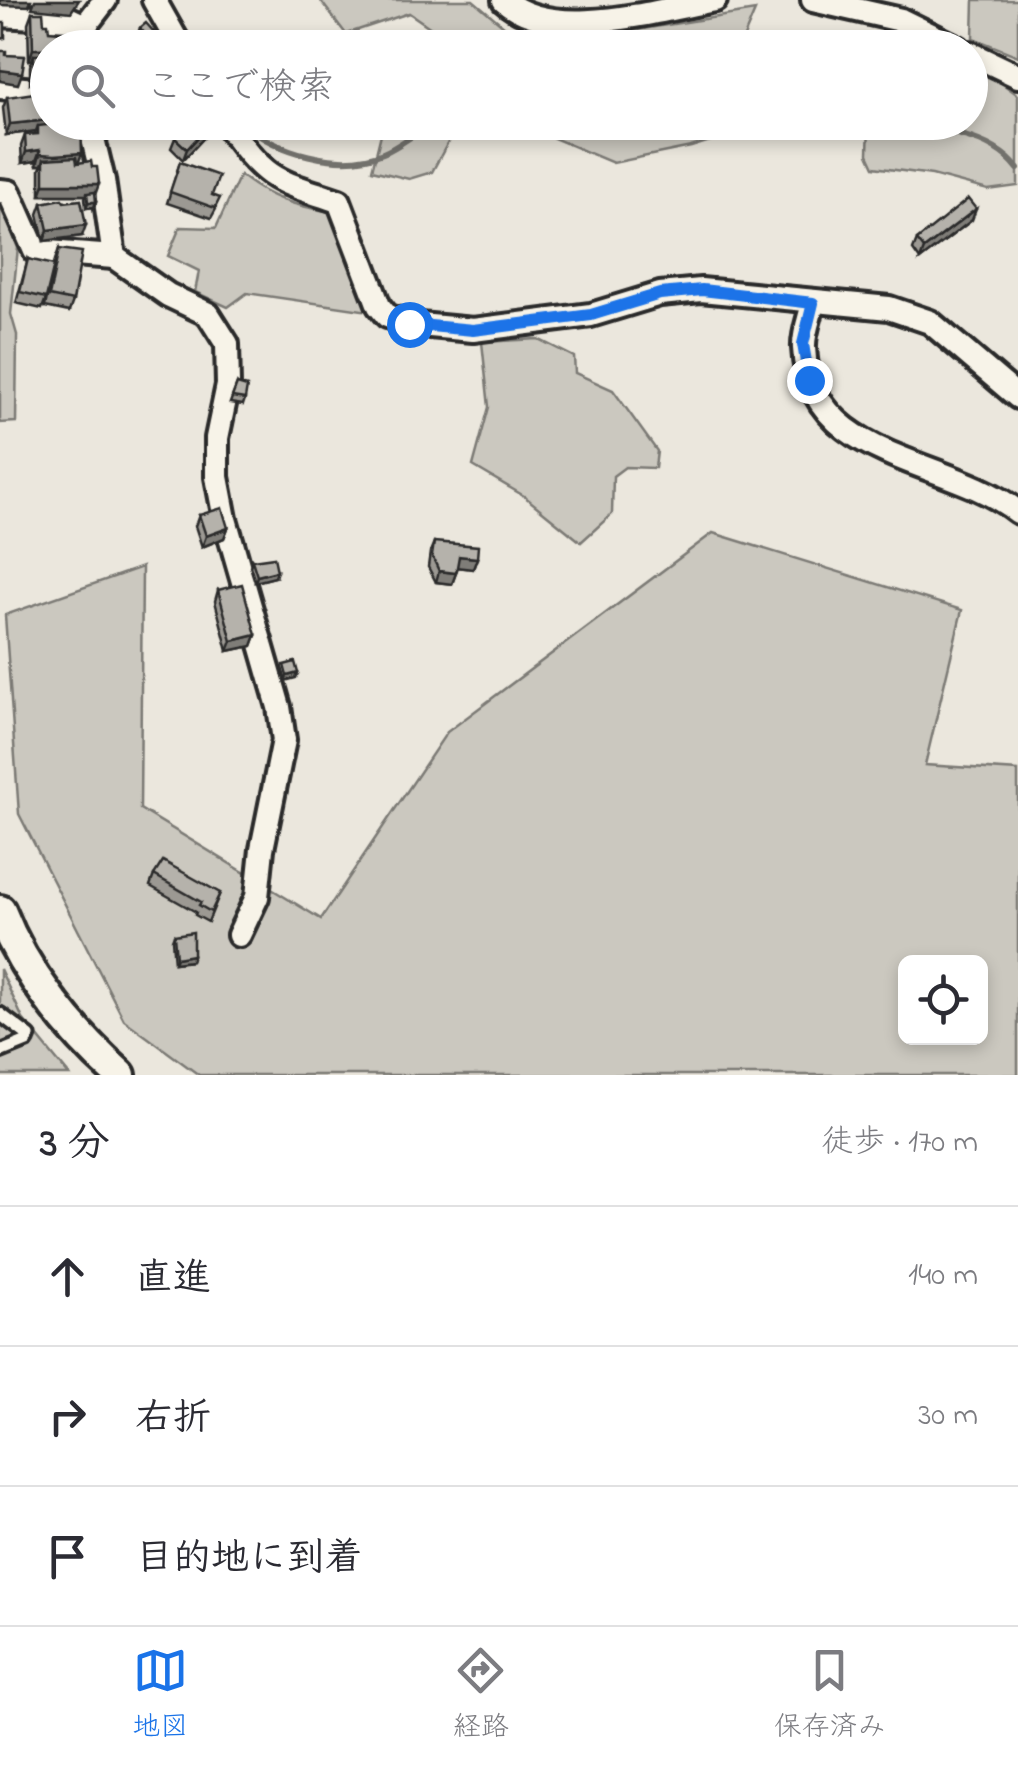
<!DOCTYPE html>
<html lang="ja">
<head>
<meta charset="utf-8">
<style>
  body { margin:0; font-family:"Indie Flower","Klee One",sans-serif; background:#f2f2f3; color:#2b2b33 }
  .controls { position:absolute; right:30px; bottom:30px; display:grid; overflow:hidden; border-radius:15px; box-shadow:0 5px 15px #0003 }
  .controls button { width:90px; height:90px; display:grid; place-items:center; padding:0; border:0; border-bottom:2px solid #e1e1e2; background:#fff; color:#2b2b33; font:50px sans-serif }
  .stop { position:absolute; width:30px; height:30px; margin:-22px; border:8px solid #1a73e8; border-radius:50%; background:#fff }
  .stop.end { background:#1a73e8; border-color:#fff; box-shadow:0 2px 10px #0008 }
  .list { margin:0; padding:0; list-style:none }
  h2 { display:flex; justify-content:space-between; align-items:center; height:130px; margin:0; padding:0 40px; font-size:42px }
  h2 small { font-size:32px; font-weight:400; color:#7c7c81 }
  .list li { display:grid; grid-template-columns:65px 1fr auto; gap:30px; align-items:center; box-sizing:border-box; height:140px; padding:0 40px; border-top:2px solid #e1e1e2 }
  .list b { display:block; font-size:38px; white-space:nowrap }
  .list em { font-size:32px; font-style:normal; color:#7c7c81 }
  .icon { flex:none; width:55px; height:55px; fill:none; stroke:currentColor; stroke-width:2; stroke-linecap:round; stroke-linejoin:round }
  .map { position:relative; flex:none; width:1018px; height:1075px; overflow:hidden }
  .search { position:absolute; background:#fff; box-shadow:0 5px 15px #0003; left:30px; right:30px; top:30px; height:110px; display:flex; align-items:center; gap:25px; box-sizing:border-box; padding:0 35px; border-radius:55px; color:#7c7c81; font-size:38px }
  .sheet { height:550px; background:#fff }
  nav { display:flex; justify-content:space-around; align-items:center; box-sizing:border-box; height:140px; border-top:2px solid #e1e1e2; background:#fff; font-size:28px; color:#7c7c81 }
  nav a { display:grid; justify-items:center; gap:5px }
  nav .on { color:#1a73e8 }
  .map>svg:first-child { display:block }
</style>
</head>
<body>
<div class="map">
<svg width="1018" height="1075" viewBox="0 0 1018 1075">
  <rect width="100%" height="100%" fill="#ebe7dd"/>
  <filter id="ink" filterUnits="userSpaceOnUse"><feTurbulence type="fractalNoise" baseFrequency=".01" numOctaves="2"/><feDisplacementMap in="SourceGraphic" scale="20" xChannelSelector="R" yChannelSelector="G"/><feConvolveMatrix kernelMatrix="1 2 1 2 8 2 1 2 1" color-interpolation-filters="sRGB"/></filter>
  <g filter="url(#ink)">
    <g fill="#cbc8bf" stroke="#7b7a75" stroke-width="2.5" fill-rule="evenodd">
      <polygon points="320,0 473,0 512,33 592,37 755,11 744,37 757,47 441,47 444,37 409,13 346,34"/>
      <polygon points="974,0 1018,0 1018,56 973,38"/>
      <polygon points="989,74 1018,95 1018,186 988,190 932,175 874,167 868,154 869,123 970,122 971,81"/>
      <polygon points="396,123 396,122 467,123 453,133 432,172 409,179 372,170 381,134"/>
      <polygon points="518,123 518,122 767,123 691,147 613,163"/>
      <path d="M240 175C269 199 296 206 332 212L369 311 247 293 228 307 195 292 199 271 168 256 180 227 216 228Z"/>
      <polygon points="0,202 18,248 11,314 17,335 16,422 0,423"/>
      <polygon points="538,339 574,357 575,373 613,390 657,451 655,468 625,467 613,476 612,514 581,542 524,496 473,466 489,407 482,342"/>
      <path d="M713 533 962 610 925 765 1018 771V1075H199L124 1020 19 814 5 615 142 567 140 809 321 919 447 732ZM906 962H980V1038H906Z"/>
      <polygon points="0,969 23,1019 69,1075 0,1075"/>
    </g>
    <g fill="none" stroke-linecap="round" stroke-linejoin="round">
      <g stroke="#72716c" stroke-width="6">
        <polyline points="166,0 196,48"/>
        <path d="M241 122C275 152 340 171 383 153 403 145 417 129 439 122"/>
        <path d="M856 122C906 128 986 125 1018 169"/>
      </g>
      <defs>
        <polyline id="service" points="0,1014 29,1036 27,1041 0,1052"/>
        <g id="minor">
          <polyline points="154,0 181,48"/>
          <path d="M504 0C552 43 658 10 715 0"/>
          <polyline points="813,0 901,20 958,48"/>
          <polyline points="0,15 70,19 85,26"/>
          <polyline points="82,48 85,26 105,0"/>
          <polyline points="970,53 1018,76"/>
          <polyline points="0,87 48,91"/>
          <path d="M225 122C266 180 273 180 339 201L379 306 387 316 409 324 473 330 591 315 660 294 701 290 889 308 930 322 1018 397"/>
          <polyline points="0,191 9,192 35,251 114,257 103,180 89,122"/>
          <polyline points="114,257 168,295 208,314 227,344 228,385 217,438 217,477 225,519 279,707 284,740 262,849 257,897 239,935"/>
          <path d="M813 303C810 317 803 334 804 348 809 462 948 457 1018 512"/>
        </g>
        <path id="secondary" d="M0 911C24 973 70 1031 120 1075"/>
      </defs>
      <use href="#service" stroke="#2b2b2b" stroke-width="19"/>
      <use href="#minor" stroke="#2b2b2b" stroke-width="30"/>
      <use href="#secondary" stroke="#2b2b2b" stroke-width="38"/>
      <use href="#service" stroke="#f7f3e8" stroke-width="11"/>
      <use href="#minor" stroke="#f7f3e8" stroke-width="22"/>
      <use href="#secondary" stroke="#f7f3e8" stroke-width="30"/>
    </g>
    <g fill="#9c9993" stroke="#2b2b2b" stroke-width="2.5">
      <polygon points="32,12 44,23 49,31 48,48 30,84 30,66 32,60 29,60 28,23"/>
      <polygon points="140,28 152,37 149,40 164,48 144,48 146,42 138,33"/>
      <polygon points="7,97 48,122 57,122 56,124 95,195 96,202 94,207 86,208 85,198 86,195 40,195 40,169 42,165 37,165 36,161 22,163 21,146 25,135 35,134 36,131 6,135 3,108"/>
      <polygon points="212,129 183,160 171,148 175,138"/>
      <polygon points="180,162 212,195 216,209 211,218 167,203"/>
      <polygon points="42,203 82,236 44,241 38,214"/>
      <polygon points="972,220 920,260 913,250 917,240"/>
      <polygon points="59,249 73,301 69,312 45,307 55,260"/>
      <polygon points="28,259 46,298 42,309 16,303"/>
      <polygon points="237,384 245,399 243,405 230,403"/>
      <polygon points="199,515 228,528 224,538 202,547 195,526"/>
      <polygon points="434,542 477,558 473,569 458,567 452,584 436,582 428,567 430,552"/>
      <polygon points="252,560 275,577 255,582 250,566"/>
      <polygon points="218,590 256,635 252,646 228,651 215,601"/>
      <polygon points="154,875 220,893 208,922 195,915 196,912 150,886"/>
      <polygon points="174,935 193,955 191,961 174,963 172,940"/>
    </g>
    <g fill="#7f7d78" stroke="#2b2b2b" stroke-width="2.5">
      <polygon points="0,0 31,0 29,6 0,5"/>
      <polygon points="35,0 79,0 71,12 32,8"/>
      <polygon points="33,49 48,49 48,60 34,55 32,60 29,60"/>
      <polygon points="0,70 22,73 18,84 0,81"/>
      <polygon points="34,73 48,74 48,85 30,84"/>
      <polygon points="48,120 48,122 57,122 54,130 38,126 36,131 6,135 10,124"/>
      <polygon points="212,122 214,122 212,129 183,160 187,149"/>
      <polygon points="40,150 36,161 22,163 26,152"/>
      <polygon points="82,153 78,164 44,159 42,165 37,165 40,154"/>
      <polygon points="44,184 99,184 95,195 40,195"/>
      <polygon points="88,202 96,202 94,207 86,208"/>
      <polygon points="976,209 972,220 920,260 924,249"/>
      <polygon points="86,225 82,236 44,241 48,230"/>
      <polygon points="228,528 224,538 202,547 206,536"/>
      <polygon points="459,556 477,558 473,569 455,567"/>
      <polygon points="277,571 275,577 255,582 257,576"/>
      <polygon points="439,571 456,573 452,584 436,582"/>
      <polygon points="256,635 252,646 228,651 232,641"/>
      <polygon points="298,673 296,678 285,681 287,676"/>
      <polygon points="193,955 191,961 174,963 176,958"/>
    </g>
    <g fill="#b5b2ab" stroke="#2b2b2b" stroke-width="2.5">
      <polygon points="32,12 43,12 44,23 48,23 49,31 73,33 73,48 33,49"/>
      <polygon points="0,23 5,23 5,38 0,39"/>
      <polygon points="146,23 154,32 148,37 140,28"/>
      <polygon points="157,35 164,46 149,48 146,42"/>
      <polygon points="0,51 6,51 6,55 25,56 22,73 0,70"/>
      <polygon points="34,55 48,55 48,74 34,73"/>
      <polygon points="48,91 48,120 10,124 7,97"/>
      <polygon points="72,122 81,122 82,153 55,155 40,154 40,150 26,152 25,135 38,134 38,126"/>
      <polygon points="184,122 212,122 187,149 175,138"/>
      <polygon points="76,157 77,163 91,161 92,167 97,167 99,184 44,184 44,159"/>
      <polygon points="180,162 219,176 212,195 220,198 215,208 170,192"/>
      <polygon points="95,192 96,202 88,202 87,193"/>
      <polygon points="62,199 64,202 81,200 86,225 48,230 42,203"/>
      <polygon points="968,199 976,209 924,249 917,240"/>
      <polygon points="59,249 82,252 73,301 49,296"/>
      <polygon points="28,259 54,265 46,298 20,292"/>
      <polygon points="237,384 247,387 245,399 232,397"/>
      <polygon points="222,508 228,528 206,536 199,515"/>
      <polygon points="434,542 478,546 477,558 459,556 456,573 439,571 432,556"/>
      <polygon points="274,557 277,571 257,576 252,560"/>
      <polygon points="242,584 256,635 232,641 218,590"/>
      <polygon points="295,662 298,673 287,676 284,665"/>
      <polygon points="163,861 220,893 211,912 199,905 201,902 154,875"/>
      <polygon points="193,932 193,955 176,958 174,935"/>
    </g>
  </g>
  <g fill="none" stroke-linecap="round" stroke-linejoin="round" filter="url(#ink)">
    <polyline stroke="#1a73e8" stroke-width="12" points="409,324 473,330 591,315 660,294 702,290 813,303 803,344 809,380"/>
  </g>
</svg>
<div class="controls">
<button><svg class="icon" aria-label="locate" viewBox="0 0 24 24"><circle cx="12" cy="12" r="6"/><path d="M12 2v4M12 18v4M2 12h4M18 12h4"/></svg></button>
</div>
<div class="stop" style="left:409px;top:324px"></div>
<div class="stop end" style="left:809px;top:380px"></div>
<div class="search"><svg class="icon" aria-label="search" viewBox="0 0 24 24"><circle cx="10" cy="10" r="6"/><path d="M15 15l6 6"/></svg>ここで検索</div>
</div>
<section class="sheet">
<h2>3 分<small>徒歩 · 170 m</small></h2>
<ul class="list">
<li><svg class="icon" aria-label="ahead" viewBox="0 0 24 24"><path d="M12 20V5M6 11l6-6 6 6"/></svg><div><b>直進</b></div><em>140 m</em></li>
<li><svg class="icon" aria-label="right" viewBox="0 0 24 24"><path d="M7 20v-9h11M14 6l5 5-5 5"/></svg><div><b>右折</b></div><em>30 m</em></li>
<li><svg class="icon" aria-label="arrive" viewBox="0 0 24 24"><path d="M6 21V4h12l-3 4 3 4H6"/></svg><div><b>目的地に到着</b></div></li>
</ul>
</section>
<nav>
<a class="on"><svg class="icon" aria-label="map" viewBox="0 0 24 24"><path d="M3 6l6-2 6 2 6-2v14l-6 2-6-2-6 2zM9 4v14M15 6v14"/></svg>地図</a>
<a><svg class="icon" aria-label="directions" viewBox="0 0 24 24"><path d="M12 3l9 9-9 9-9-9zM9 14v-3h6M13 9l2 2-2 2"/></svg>経路</a>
<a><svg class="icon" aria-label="saved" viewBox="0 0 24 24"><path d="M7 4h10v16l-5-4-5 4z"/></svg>保存済み</a>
</nav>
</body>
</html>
